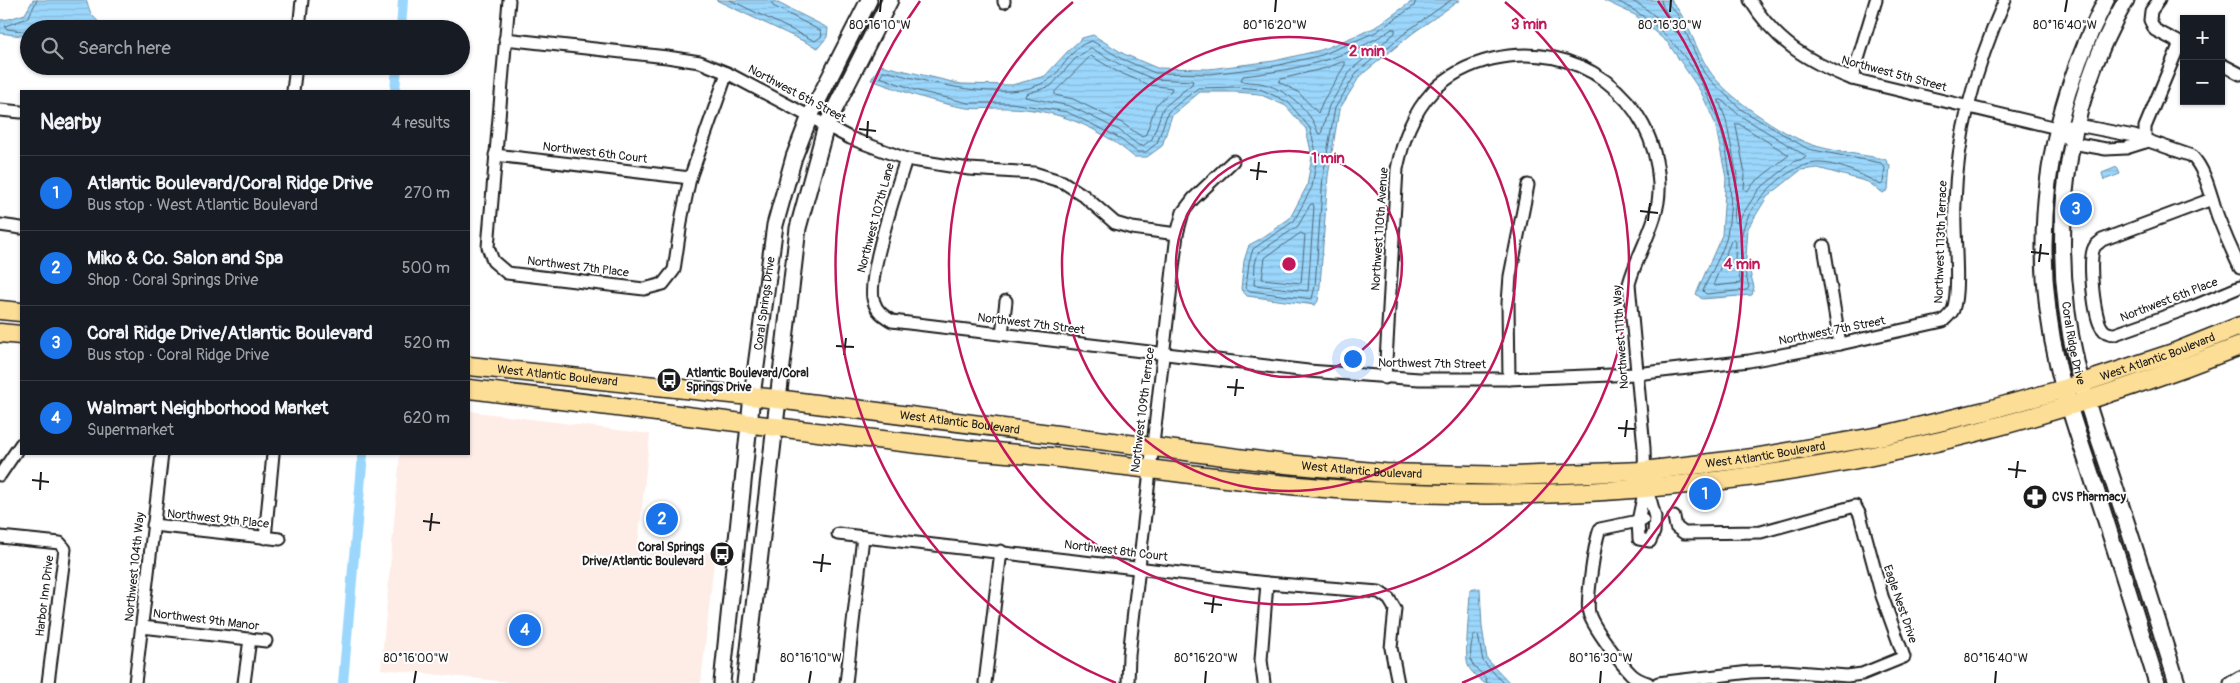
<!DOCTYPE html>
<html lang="en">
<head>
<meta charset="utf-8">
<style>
  body { margin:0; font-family:Pangolin,sans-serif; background:#242831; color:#f1f3f6 }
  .controls { position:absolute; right:15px; top:15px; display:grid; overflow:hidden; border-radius:0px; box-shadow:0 1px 4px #0004 }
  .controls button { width:45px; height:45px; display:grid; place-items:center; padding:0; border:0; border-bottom:1px solid #363941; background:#171b24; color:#f1f3f6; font:25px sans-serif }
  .you { position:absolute; left:1352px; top:358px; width:18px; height:18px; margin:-12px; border:4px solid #fff; border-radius:50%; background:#1a73e8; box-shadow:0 0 0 8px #1a73e833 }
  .badge { display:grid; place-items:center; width:32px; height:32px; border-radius:50%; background:#1a73e8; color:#fff; font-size:16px; font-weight:700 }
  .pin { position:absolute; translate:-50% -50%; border:2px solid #fff; box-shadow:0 1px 5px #0006 }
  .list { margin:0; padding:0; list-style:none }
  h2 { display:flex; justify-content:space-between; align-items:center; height:65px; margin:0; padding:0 20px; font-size:21px }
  h2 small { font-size:16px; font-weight:400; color:#9ea1a6 }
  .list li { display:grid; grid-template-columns:32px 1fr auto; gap:15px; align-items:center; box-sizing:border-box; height:75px; padding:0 20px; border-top:1px solid #363941 }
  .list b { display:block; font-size:19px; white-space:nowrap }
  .list p { margin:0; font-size:16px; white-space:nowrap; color:#9ea1a6 }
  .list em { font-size:16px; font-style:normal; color:#9ea1a6 }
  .icon { flex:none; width:28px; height:28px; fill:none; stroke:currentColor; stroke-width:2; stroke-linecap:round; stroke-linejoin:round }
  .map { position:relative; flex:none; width:2240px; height:683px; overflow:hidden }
  .search { position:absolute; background:#171b24; box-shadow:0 1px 4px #0004; left:20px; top:20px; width:450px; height:55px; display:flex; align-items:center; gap:12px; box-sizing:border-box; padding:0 18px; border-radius:28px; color:#9ea1a6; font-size:19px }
  .panel { position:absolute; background:#171b24; box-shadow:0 1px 4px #0004; left:20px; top:90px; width:450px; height:365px; border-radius:0px }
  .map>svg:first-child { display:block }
</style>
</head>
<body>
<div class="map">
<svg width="2240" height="683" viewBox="0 0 2240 683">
  <defs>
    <pattern id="water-rules" width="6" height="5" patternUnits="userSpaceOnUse" patternTransform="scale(1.25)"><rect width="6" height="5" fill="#9bd7fc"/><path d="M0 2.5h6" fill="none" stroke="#85b8d7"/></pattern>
  </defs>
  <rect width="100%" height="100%" fill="#fff"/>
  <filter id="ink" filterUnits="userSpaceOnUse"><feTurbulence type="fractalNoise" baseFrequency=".02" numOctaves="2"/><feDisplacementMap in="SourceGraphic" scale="10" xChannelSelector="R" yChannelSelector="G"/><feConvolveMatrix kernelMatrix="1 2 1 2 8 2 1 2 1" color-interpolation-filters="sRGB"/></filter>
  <g filter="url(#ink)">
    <polygon fill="#feede6" points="469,411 650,434 638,544 715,553 701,683 518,683 381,669 400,454 469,454"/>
    <g fill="url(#water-rules)" stroke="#688ca2">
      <polygon points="33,0 86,0 91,14 105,29 29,29 29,37 0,33 0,20 9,19 25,14"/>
      <polygon points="716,0 772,0 828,28 827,37 818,48"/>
      <path d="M1414 0H1460L1413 33 1360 76 1339 110 1328 176 1320 286 1318 301 1315 305 1247 296 1241 289 1244 261 1249 245 1262 238 1290 218 1307 186 1312 156 1306 129 1286 106 1259 94 1236 92H1200L1172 115 1162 146 1147 157H1134C1099 127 1056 109 1009 108 995 107 980 110 967 108 934 103 902 91 871 80L880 65 961 84 1012 85 1045 76 1067 52 1082 38 1093 35 1124 54 1157 68 1209 69 1274 61 1321 50 1374 28Z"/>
      <path d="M1603 0H1671C1689 21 1694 47 1709 70 1724 95 1782 134 1810 144 1828 151 1864 155 1885 159L1890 166 1888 190 1883 193 1868 182 1818 168 1801 170 1767 197 1748 228 1746 257 1754 287 1752 295 1702 299 1696 294 1722 235 1726 178 1715 123 1701 92 1668 43 1635 15Z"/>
      <polygon points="2117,167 2120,174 2104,180 2102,173"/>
      <path d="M1480 588 1482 627 1487 659 1510 683H1484C1479 678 1470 672 1468 665 1464 658 1470 603 1470 590Z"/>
    </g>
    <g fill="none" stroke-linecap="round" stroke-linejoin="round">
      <g stroke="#4f6776" stroke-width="1">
        <polyline points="730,0 815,41 822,36 821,31 773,6 771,0"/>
        <path d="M1416 0 1414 6 1376 32 1322 55 1275 66 1210 74 1155 73 1122 59 1092 41C1070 46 1064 71 1047 81 1006 105 927 81 884 71L880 77 918 91 968 103H1011L1067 112 1116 136 1137 152H1146L1157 143 1168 112 1198 88 1236 87 1260 89 1288 102 1310 128 1317 156 1312 187 1294 221 1253 249 1249 262 1246 288 1250 291 1312 299 1315 286 1323 176 1335 108 1357 72 1410 29 1451 0"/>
        <path d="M1615 0C1700 39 1744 145 1727 235 1723 254 1710 273 1703 291L1706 294 1747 290 1749 287C1744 268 1737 246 1744 226 1753 200 1787 165 1816 163 1837 162 1863 175 1881 185L1883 183 1885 168 1881 163 1808 149 1742 110 1714 84 1704 73 1678 15 1669 5 1668 0"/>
        <path d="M1630 0 1642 6 1677 33 1678 30C1673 20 1662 10 1661 0"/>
        <path d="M1392 29H1395V33L1351 70 1329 106 1321 134 1318 133C1311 109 1284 88 1260 83 1254 82 1247 83 1241 80L1243 76C1295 70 1348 59 1392 29Z"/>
        <polyline points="29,32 7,29 5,26 28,18 37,0"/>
        <polygon points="1091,48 1119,64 1153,79 1193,81 1192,84 1163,108 1152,139 1143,146 1138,145 1119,130 1070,106 1025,97 1026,94 1051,86 1075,59"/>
        <polygon points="1091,56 1116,71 1149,85 1172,88 1171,91 1156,105 1146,134 1142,137 1122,123 1073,99 1055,95 1055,92"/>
        <polygon points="1342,62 1345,62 1345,65 1323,101 1318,113 1298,92 1279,82 1281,79 1326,68"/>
        <polygon points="1719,100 1722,100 1739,115 1806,156 1804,159 1795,161 1759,189 1737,223 1734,221 1737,176 1726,120"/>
        <polygon points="1736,124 1739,124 1789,155 1755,182 1747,191 1744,189 1745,175"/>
        <polygon points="1313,204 1314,207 1308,291 1254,285 1255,264 1258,253 1298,226 1310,205"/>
        <polygon points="1301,233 1305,235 1301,283 1262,279 1265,258"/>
        <polygon points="1734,240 1736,242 1735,258 1741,283 1715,286 1714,283 1731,241"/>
        <path d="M1487 683C1486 674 1476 671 1472 663 1469 655 1471 640 1475 634L1478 635 1483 661 1503 683"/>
      </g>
      <g stroke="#9bd7fc" stroke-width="10">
        <polyline points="401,29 403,0"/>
        <polyline points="395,91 397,66"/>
        <polyline points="343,683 363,454"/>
      </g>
      <defs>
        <g id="street">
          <polyline points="509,0 488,247 493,261 507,273 644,289 663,284 674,270 682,216 690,178 727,73"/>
          <path d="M1750 0C1776 42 1807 61 1852 79L2057 128 2077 125 2134 136 2192 156C2207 172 2211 198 2218 217 2225 235 2232 251 2240 268"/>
          <polyline points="2159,0 2151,11 2150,20 2155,30 2184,45"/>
          <polyline points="1004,2 1004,0"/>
          <polyline points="299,29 302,0"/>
          <polyline points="505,39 667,57 700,62 727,73 850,138 906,159 969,169 1034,173 1063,182 1083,195 1115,223 1132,228 1177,234"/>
          <polyline points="2221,64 2240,74"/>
          <polyline points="1852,79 1876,0"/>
          <polyline points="293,91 296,66"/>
          <polyline points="0,110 21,112"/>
          <polyline points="2057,128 2072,143 2106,149 2126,148 2145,142"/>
          <polyline points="2145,142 2145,127 2180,43"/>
          <polyline points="495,155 690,178"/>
          <path d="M906 159C898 185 865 280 874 302 877 312 884 316 892 321L1308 371 1419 379H1509L1636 374 1749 361 1840 344 1943 321C1946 318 1951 314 1953 310 1961 287 1953 230 1955 203 1957 133 1977 63 2005 0"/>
          <path d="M2212 199 2102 240C2099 243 2095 245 2094 248 2088 259 2094 319 2102 328 2105 333 2110 334 2115 334L2192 307 2240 287"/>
          <polyline points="0,225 21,228"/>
          <polyline points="1824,246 1840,344"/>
          <polyline points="1002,334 1006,301"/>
          <path d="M1385 378 1397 169C1403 140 1412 114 1433 91 1449 75 1471 64 1492 59 1576 39 1655 96 1659 184 1661 220 1638 250 1629 284L1644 448 1645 488 1651 502 1655 517 1654 532 1650 541 1639 539 1638 521 1645 488"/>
          <polyline points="1509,379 1508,303 1510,276 1528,185"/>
          <polyline points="0,475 21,444"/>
          <path d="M1643 520 1600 529C1595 541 1586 601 1589 613 1592 626 1621 664 1631 674 1636 679 1641 681 1648 683"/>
          <polyline points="153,525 280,539"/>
          <polyline points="838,534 1267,583 1379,592 1389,599 1395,609 1391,648 1398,683"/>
          <polyline points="0,537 60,543 65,549 48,683"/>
          <polyline points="265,538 273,454"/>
          <polyline points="142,627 266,641"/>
          <polyline points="135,683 162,454"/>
          <polyline points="244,683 250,639"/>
          <polyline points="846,683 863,537"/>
          <polyline points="985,683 1001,551"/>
          <polyline points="1128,683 1129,655 1177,234 1183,212 1193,199 1233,161"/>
          <polyline points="1264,683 1261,660 1267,583"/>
          <polyline points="1658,683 1750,672 1785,671 1847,676 1862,674 1904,657 1882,596 1860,515 1855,506 1761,532 1684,533 1676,527 1674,517"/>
          <polyline points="2230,683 2240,677"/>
        </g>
        <g id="secondary">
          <path d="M2106 0C2046 117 2028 241 2059 370 2069 412 2085 454 2098 496 2118 558 2138 621 2157 683"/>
          <path id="s1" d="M2126 0C2062 109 2048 243 2077 366 2088 412 2106 457 2120 503 2140 563 2158 623 2177 683"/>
          <path id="s2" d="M722 683 752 396 775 225 794 157 810 116 869 0"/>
          <polyline points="745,683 798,228 826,126 890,0"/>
        </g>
        <g id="primary">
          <polyline points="0,310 21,312"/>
          <polyline points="0,333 21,335"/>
          <path id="s3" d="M469 366 777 399 1286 464 1385 473 1513 476 1643 471 1753 458 1880 436 1985 411 2064 389 2173 353 2240 326"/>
          <path d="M469 389C630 408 791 430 953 448 988 452 1025 454 1060 458 1162 470 1264 485 1366 491 1458 496 1552 496 1645 488 1849 472 2050 421 2240 346"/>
        </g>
      </defs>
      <use href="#street" stroke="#1c1c1c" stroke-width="15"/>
      <use href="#secondary" stroke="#1c1c1c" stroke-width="19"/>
      <use href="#primary" stroke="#1c1c1c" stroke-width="21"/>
      <use href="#street" stroke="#fff" stroke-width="11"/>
      <use href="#secondary" stroke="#fff" stroke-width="15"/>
      <use href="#primary" stroke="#fdde96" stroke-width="18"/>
    </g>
  </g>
  <path fill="none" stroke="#1c1c1c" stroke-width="2" d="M880 12 881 0M1275 12 1276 0M1670 12 1671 0M2065 12 2067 0M859 129 876 131M867 138 868 121M1250 170 1267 172M1257 180 1259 162M1640 211 1658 213M1648 221 1650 203M2031 252 2049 254M2039 262 2041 244M836 346 854 347M844 355 846 338M1227 387 1244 388M1235 396 1237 379M1618 428 1635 429M1625 437 1627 420M2008 469 2026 471M2016 478 2018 461M32 480 49 482M40 490 41 472M423 521 440 523M430 531 432 513M813 562 831 564M821 572 823 554M1204 603 1222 605M1212 613 1214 595M414 683 416 671M809 683 811 671M1205 683 1206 671M1600 683 1601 671M1995 683 1996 671"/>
  <g fill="none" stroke="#c2185b" stroke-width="2.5">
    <circle cx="1289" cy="264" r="113"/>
    <circle cx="1289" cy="264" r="227"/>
    <path d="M1505 2A340 340 0 1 1 1073 2"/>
    <path d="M1116 683A453 453 0 0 1 920 1M1658 1A453 453 0 0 1 1462 683"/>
  </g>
  <defs>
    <symbol id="bus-disc" viewBox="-11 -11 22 22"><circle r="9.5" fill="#1c1c1c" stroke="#fff"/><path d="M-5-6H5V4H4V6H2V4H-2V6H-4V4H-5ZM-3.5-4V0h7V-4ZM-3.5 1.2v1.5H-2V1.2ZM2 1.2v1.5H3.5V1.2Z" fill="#fff"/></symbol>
    <symbol id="pharmacy-disc" viewBox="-11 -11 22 22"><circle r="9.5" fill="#1c1c1c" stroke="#fff"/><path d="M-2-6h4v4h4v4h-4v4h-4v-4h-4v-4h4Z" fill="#fff"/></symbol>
  </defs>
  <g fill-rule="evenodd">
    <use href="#bus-disc" x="655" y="366" width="28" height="28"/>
    <use href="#pharmacy-disc" x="2021" y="483" width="28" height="28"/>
    <use href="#bus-disc" x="708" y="540" width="28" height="28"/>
  </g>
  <g text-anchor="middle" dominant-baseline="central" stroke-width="4" stroke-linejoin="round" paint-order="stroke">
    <g font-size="12" fill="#1c1c1c" stroke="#fff">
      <text transform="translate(1894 74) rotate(15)">Northwest 5th Street</text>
      <text transform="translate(797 94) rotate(28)">Northwest 6th Street</text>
      <text transform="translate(595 153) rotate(7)">Northwest 6th Court</text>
      <text transform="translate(876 218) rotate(-75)">Northwest 107th Lane</text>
      <text transform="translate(1380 229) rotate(-86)">Northwest 110th Avenue</text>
      <text transform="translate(1941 242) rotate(-88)">Northwest 113th Terrace</text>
      <text transform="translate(578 267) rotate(7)">Northwest 7th Place</text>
      <text transform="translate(2169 300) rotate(-21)">Northwest 6th Place</text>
      <text stroke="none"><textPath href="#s2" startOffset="382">Coral Springs Drive</textPath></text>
      <text transform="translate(1031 324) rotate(7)">Northwest 7th Street</text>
      <text transform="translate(1832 331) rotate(-11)">Northwest 7th Street</text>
      <text transform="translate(1621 337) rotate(-94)">Northwest 111th Way</text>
      <text stroke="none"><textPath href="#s1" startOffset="355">Coral Ridge Drive</textPath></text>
      <text stroke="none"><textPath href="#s3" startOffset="1709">West Atlantic Boulevard</textPath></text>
      <text transform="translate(1432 364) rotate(1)">Northwest 7th Street</text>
      <text stroke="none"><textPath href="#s3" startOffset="89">West Atlantic Boulevard</textPath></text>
      <text transform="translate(1143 410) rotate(-83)">Northwest 109th Terrace</text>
      <text stroke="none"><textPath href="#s3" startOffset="494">West Atlantic Boulevard</textPath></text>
      <text stroke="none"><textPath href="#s3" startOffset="1304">West Atlantic Boulevard</textPath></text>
      <text stroke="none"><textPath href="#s3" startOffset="899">West Atlantic Boulevard</textPath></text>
      <text transform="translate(218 519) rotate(6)">Northwest 9th Place</text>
      <text transform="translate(1116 551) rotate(7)">Northwest 8th Court</text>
      <text transform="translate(135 567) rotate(-84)">Northwest 104th Way</text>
      <text transform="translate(45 596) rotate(-83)">Harbor Inn Drive</text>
      <text transform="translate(1900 604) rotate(71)">Eagle Nest Drive</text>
      <text transform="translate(206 620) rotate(7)">Northwest 9th Manor</text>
    </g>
    <g font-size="12" font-weight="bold" fill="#1c1c1c" stroke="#fff" text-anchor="start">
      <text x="686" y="373">Atlantic Boulevard/Coral<tspan x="686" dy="14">Springs Drive</tspan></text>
      <text x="2052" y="497">CVS Pharmacy</text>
      <text x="704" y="547" text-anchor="end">Coral Springs<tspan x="704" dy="14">Drive/Atlantic Boulevard</tspan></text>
    </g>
  </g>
  <g font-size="12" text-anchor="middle" fill="#1c1c1c" stroke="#fff" stroke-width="4" stroke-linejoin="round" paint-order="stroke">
    <text x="880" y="29">80°16'10"W</text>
    <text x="1275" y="29">80°16'20"W</text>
    <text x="1670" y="29">80°16'30"W</text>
    <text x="2065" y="29">80°16'40"W</text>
    <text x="416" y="662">80°16'00"W</text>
    <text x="811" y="662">80°16'10"W</text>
    <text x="1206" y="662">80°16'20"W</text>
    <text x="1601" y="662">80°16'30"W</text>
    <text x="1996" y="662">80°16'40"W</text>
  </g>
  <circle cx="1289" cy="264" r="8" fill="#c2185b" stroke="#fff" stroke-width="2.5"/>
  <g font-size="15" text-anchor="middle" font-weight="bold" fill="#c2185b" stroke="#fff" stroke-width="4" stroke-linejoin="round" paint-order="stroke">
    <text x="1529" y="29">3 min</text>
    <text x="1367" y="56">2 min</text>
    <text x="1328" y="163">1 min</text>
    <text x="1742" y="269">4 min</text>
  </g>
</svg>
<div class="controls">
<button>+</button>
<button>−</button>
</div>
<div class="you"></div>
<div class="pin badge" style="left:1705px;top:494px">1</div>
<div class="pin badge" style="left:662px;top:519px">2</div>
<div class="pin badge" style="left:2076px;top:209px">3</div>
<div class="pin badge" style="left:525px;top:630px">4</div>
<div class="search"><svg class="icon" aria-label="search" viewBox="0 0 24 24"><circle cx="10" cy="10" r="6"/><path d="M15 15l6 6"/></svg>Search here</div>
<section class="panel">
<h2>Nearby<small>4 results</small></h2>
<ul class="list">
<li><span class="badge">1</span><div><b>Atlantic Boulevard/Coral Ridge Drive</b><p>Bus stop · West Atlantic Boulevard</p></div><em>270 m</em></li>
<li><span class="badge">2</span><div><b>Miko &amp; Co. Salon and Spa</b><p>Shop · Coral Springs Drive</p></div><em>500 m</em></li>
<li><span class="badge">3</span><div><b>Coral Ridge Drive/Atlantic Boulevard</b><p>Bus stop · Coral Ridge Drive</p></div><em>520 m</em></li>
<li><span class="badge">4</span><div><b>Walmart Neighborhood Market</b><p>Supermarket</p></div><em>620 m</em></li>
</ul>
</section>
</div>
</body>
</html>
